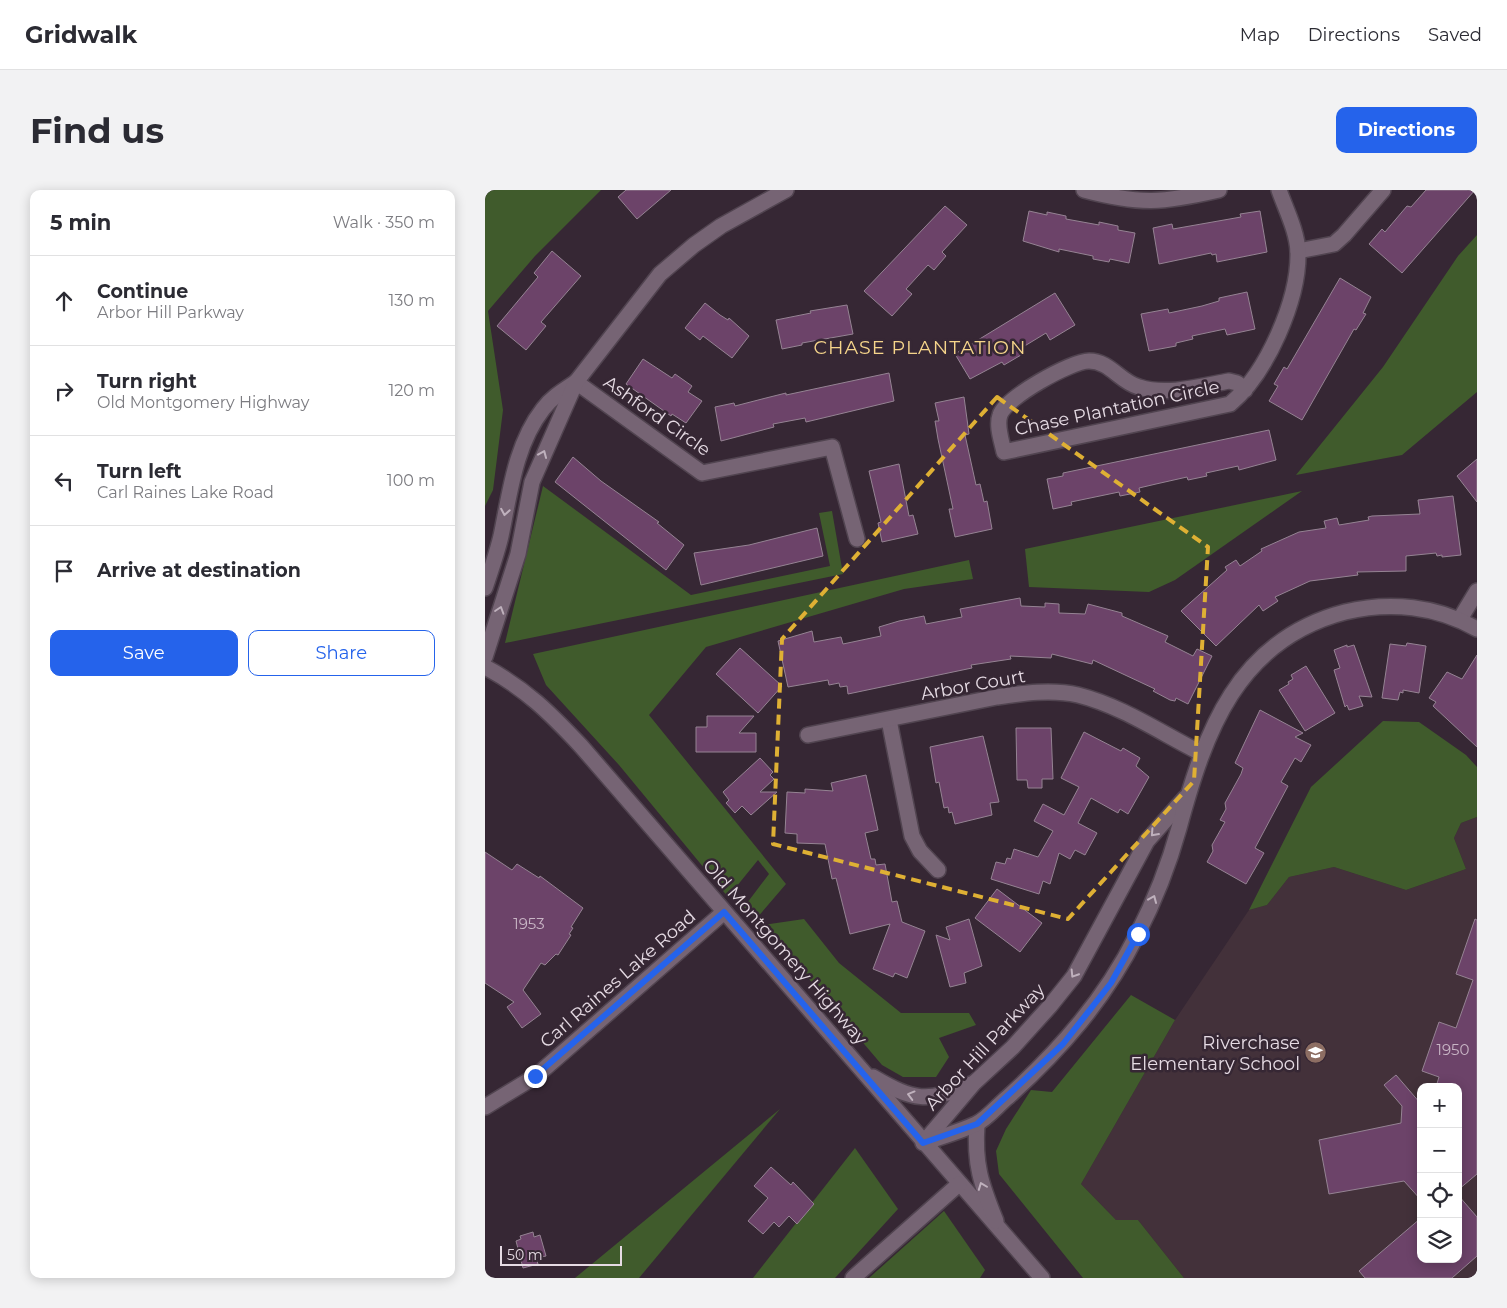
<!DOCTYPE html>
<html lang="en">
<head>
<meta charset="utf-8">
<style>
  body { margin:0; font-family:Montserrat,sans-serif; background:#f2f2f3; color:#2b2b33 }
  .controls { position:absolute; right:15px; bottom:15px; display:grid; overflow:hidden; border-radius:10px; box-shadow:0 2px 12px #0003 }
  .controls button { width:45px; height:45px; display:grid; place-items:center; padding:0; border:0; border-bottom:1px solid #e1e1e2; background:#fff; color:#2b2b33; font:25px sans-serif }
  .scale { position:absolute; left:15px; bottom:12px; width:122px; box-sizing:border-box; padding-left:5px; border:2px solid #e6dbe4; border-top:0; font-size:14px; line-height:18px; white-space:nowrap; color:#e6dbe4; -webkit-text-stroke:4px #362734; paint-order:stroke }
  .stop { position:absolute; width:15px; height:15px; margin:-11px; border:4px solid #2563eb; border-radius:50%; background:#fff }
  .stop.end { background:#2563eb; border-color:#fff; box-shadow:0 1px 5px #0008 }
  .list { margin:0; padding:0; list-style:none }
  h2 { display:flex; justify-content:space-between; align-items:center; height:65px; margin:0; padding:0 20px; font-size:21px }
  h2 small { font-size:16px; font-weight:400; color:#7c7c81 }
  .list li { display:grid; grid-template-columns:32px 1fr auto; gap:15px; align-items:center; box-sizing:border-box; height:90px; padding:0 20px; border-top:1px solid #e1e1e2 }
  .list b { display:block; font-size:19px; white-space:nowrap }
  .list p { margin:0; font-size:16px; white-space:nowrap; color:#7c7c81 }
  .list em { font-size:16px; font-style:normal; color:#7c7c81 }
  .actions { display:flex; gap:10px; padding:15px 20px }
  .actions a { flex:1; padding:11px 0; border:1px solid #2563eb; border-radius:10px; text-align:center; font-size:18px; color:#2563eb }
  .actions .main { background:#2563eb; color:#fff }
  .icon { flex:none; width:28px; height:28px; fill:none; stroke:currentColor; stroke-width:2; stroke-linecap:round; stroke-linejoin:round }
  .map { position:relative; flex:none; width:992px; height:1088px; overflow:hidden; border-radius:10px }
  header { display:flex; align-items:center; gap:30px; box-sizing:border-box; height:70px; padding:0 25px; background:#fff; border-bottom:1px solid #e1e1e2 }
  header strong { font-size:24px }
  nav { display:flex; gap:28px; margin-inline-start:auto; font-size:18px }
  .intro { display:flex; align-items:center; justify-content:space-between; box-sizing:border-box; height:120px; padding:0 30px }
  h1 { margin:0; font-size:35px }
  .button { padding:12px 22px; border-radius:10px; background:#2563eb; color:#fff; font-size:18px; font-weight:700 }
  main { display:flex; gap:30px; padding:0 30px }
  aside { flex:1; background:#fff; border-radius:10px; box-shadow:0 2px 12px #0003 }
  .map>svg:first-child { display:block }
</style>
</head>
<body>
<header>
<strong>Gridwalk</strong>
<nav><a>Map</a><a>Directions</a><a>Saved</a></nav>
</header>
<div class="intro"><h1>Find us</h1><a class="button">Directions</a></div>
<main>
<aside>
<h2>5 min<small>Walk · 350 m</small></h2>
<ul class="list">
<li><svg class="icon" aria-label="ahead" viewBox="0 0 24 24"><path d="M12 20V5M6 11l6-6 6 6"/></svg><div><b>Continue</b><p>Arbor Hill Parkway</p></div><em>130 m</em></li>
<li><svg class="icon" aria-label="right" viewBox="0 0 24 24"><path d="M7 20v-9h11M14 6l5 5-5 5"/></svg><div><b>Turn right</b><p>Old Montgomery Highway</p></div><em>120 m</em></li>
<li><svg class="icon" aria-label="left" viewBox="0 0 24 24"><path d="M17 20v-9H6M10 6l-5 5 5 5"/></svg><div><b>Turn left</b><p>Carl Raines Lake Road</p></div><em>100 m</em></li>
<li><svg class="icon" aria-label="arrive" viewBox="0 0 24 24"><path d="M6 21V4h12l-3 4 3 4H6"/></svg><div><b>Arrive at destination</b></div></li>
</ul>
<div class="actions"><a class="main">Save</a><a>Share</a></div>
</aside>
<div class="map">
<svg width="992" height="1088" viewBox="0 0 992 1088">
  <rect width="100%" height="100%" fill="#362734"/>
  <path fill="#43313a" fill-rule="evenodd" d="M992 627V1088H699L653 1030H631L596 994 690 830 764 720 782 715 804 687 849 677 921 700 981 679 969 648 976 633ZM936 897H973V1069H936Z"/>
  <g fill="#405b2c">
    <polygon points="0,0 116,0 50,66 3,121 18,220 8,300 0,316"/>
    <polygon points="992,45 992,202 917,265 811,285 898,177 973,66"/>
    <polygon points="58,296 206,405 345,376 334,323 347,321 358,384 20,453"/>
    <polygon points="817,301 690,390 664,402 544,397 540,359"/>
    <polygon points="484,370 488,389 419,399 221,457 164,525 301,694 271,729 259,717 284,684 273,670 243,707 134,575 61,495 48,464"/>
    <polygon points="898,531 934,532 981,565 992,577 992,627 976,633 969,648 981,679 921,700 849,677 804,687 782,715 764,720 826,597"/>
    <polygon points="319,729 354,773 416,823 484,823 491,835 454,848 464,867 451,887 418,887 397,875 278,735"/>
    <polygon points="646,805 690,830 596,994 631,1030 653,1030 699,1088 598,1088 514,984 511,961 521,939 546,900 567,902"/>
    <polygon points="295,919 154,1088 90,1088"/>
    <polygon points="370,958 413,1019 350,1088 268,1088"/>
    <polygon points="459,1021 500,1080 495,1088 384,1088"/>
  </g>
  <g fill="#6c4369" stroke="#958393">
    <polygon points="141,0 186,0 152,29 133,7"/>
    <polygon points="941,0 990,0 917,83 884,54 897,39 900,42 922,16 926,17"/>
    <polygon points="460,16 482,35 457,62 461,66 449,80 443,75 421,99 427,104 407,126 379,101"/>
    <polygon points="544,21 562,25 562,22 581,26 581,29 614,35 614,32 633,36 633,40 650,43 644,73 625,69 624,72 608,69 608,66 574,59 574,62 538,51"/>
    <polygon points="775,21 782,62 732,72 731,64 727,65 726,63 674,74 668,38 687,34 688,39 756,27 755,24"/>
    <polygon points="67,61 96,86 56,132 61,136 41,160 12,136 53,87 49,83"/>
    <polygon points="855,88 886,107 878,123 881,124 871,140 869,139 817,230 784,211 793,196 789,194 799,177 802,179"/>
    <polygon points="762,102 770,139 742,145 740,139 707,146 708,149 691,153 691,156 664,161 656,124 683,119 684,123 717,116 734,111 734,108"/>
    <polygon points="570,103 590,135 565,150 561,143 533,160 536,165 519,175 517,172 485,189 470,164"/>
    <polygon points="220,113 235,125 243,130 244,128 264,146 247,168 218,146 215,150 200,138"/>
    <polygon points="362,115 368,144 317,153 317,155 297,159 291,130 326,123 325,121"/>
    <polygon points="158,169 187,188 190,184 207,196 203,202 217,211 201,233 187,224 186,226 141,194"/>
    <polygon points="404,183 409,211 321,232 320,228 288,234 289,237 236,251 230,217 249,213 250,216 281,208 301,203 301,205"/>
    <polygon points="479,207 484,244 480,245 491,295 495,294 499,312 502,311 507,339 470,347 464,319 468,319 453,249 450,231 454,231 450,213"/>
    <polygon points="784,240 791,270 754,280 753,276 721,283 722,286 703,290 702,287 671,294 654,298 655,302 635,306 634,302 586,312 587,315 568,319 562,289 578,286 578,283"/>
    <polygon points="88,267 116,291 174,332 172,333 199,355 181,380 70,292"/>
    <polygon points="992,269 992,312 972,286"/>
    <polygon points="414,274 424,326 428,325 433,344 397,352 393,333 396,332 384,281"/>
    <polygon points="968,306 976,365 957,367 957,365 952,366 951,363 921,366 921,381 872,382 873,385 825,391 790,407 793,411 778,421 774,415 731,456 696,421 742,380 740,377 751,370 755,376 777,361 776,359 814,342 841,338 839,331 852,328 854,335 884,330 883,327 887,326 935,324 933,310"/>
    <polygon points="332,338 338,366 216,395 209,363 264,355"/>
    <polygon points="535,408 536,416 560,417 560,413 574,414 574,423 600,424 603,414 637,423 637,426 683,446 680,452 708,466 712,459 727,466 703,514 691,508 690,511 685,510 668,501 670,499 608,470 607,474 567,464 566,468 525,466 526,469 486,475 487,478 363,504 362,496 355,497 354,493 344,495 343,490 303,497 293,451 327,441 329,452 356,447 358,454 396,446 394,437 414,431 439,426 441,434 477,427 475,419"/>
    <polygon points="922,453 941,456 934,503 918,500 918,503 915,502 913,510 897,508 905,454 921,456"/>
    <polygon points="862,455 862,457 869,455 887,507 874,506 878,516 864,520 862,515 860,517 849,480 855,478 849,460"/>
    <polygon points="255,458 297,496 273,523 231,484"/>
    <polygon points="992,465 992,557 948,516 951,512 944,508 962,482 977,489"/>
    <polygon points="821,476 850,523 820,541 794,500 804,494 803,492 808,489 806,485"/>
    <polygon points="775,520 818,543 810,547 826,555 816,572 810,568 796,592 803,596 770,658 779,663 761,694 722,672 728,661 727,655 740,632 735,630 741,619 740,613 756,584 758,578 750,573"/>
    <polygon points="222,526 269,526 254,543 271,543 271,562 211,562 211,537 222,537"/>
    <polygon points="531,538 566,538 568,589 557,589 557,598 543,598 542,590 532,590"/>
    <polygon points="599,542 636,561 638,558 655,568 651,576 664,587 643,624 635,619 633,623 606,608 593,633 612,643 600,665 590,660 585,669 574,663 565,694 558,691 554,704 506,689 511,672 520,674 522,668 526,669 529,659 553,667 568,641 549,631 558,614 579,625 594,597 576,588"/>
    <polygon points="498,546 514,612 505,613 507,625 470,634 467,622 464,623 463,617 459,618 454,592 451,593 445,557"/>
    <polygon points="275,568 288,582 285,585 289,589 275,602 292,602 266,625 257,616 250,623 241,613 244,610 238,602"/>
    <polygon points="381,585 393,640 380,643 386,669 390,669 391,675 400,674 407,712 412,711 417,732 440,741 422,788 410,783 408,787 388,779 405,734 365,744 351,688 347,689 340,654 312,653 312,644 300,643 302,602 320,603 320,599 348,601 346,593"/>
    <polygon points="0,662 27,680 32,674 54,688 55,686 98,718 86,737 88,738 84,744 86,745 73,765 71,764 60,775 56,773 38,800 56,824 37,838 22,817 29,812 0,793"/>
    <polygon points="512,699 557,733 535,762 490,728"/>
    <polygon points="484,729 497,776 479,783 481,793 465,797 451,745 465,750 461,737"/>
    <polygon points="990,729 992,730 992,984 973,1000 973,897 951,897 954,887 937,881 954,832 971,838 988,790 971,784"/>
    <polygon points="911,885 936,914 936,1010 919,991 844,1004 834,950 916,933 917,916 899,895"/>
    <polygon points="286,977 306,995 308,992 329,1014 312,1034 304,1026 294,1037 289,1032 278,1044 263,1031 283,1008 269,996"/>
    <polygon points="973,1005 992,1027 992,1066 967,1088 880,1088 874,1081 936,1028 936,1069 973,1069"/>
    <polygon points="48,1042 49,1047 55,1045 61,1066 51,1068 53,1074 38,1078 31,1051 36,1049 35,1046"/>
  </g>
  <g fill="none" stroke-linecap="round" stroke-linejoin="round">
    <defs>
      <g id="minor">
        <path d="M599 0C655 15 678 13 734 0"/>
        <polyline points="813,61 849,54 859,45 898,0"/>
        <polyline points="91,192 217,283 347,257 372,349"/>
        <path d="M760 200 752 193 744 191C716 196 682 206 654 197 635 192 625 171 604 171 586 171 520 208 515 225 511 236 517 252 519 262L745 214C782 183 814 110 813 62 812 41 801 20 794 0"/>
        <path d="M0 398C6 380 12 363 16 346 25 303 30 255 58 219 67 207 79 200 91 192"/>
        <polyline points="975,429 992,401"/>
        <polyline points="0,467 33,364 47,292 91,192 175,84 209,55 236,36 301,0"/>
        <path d="M0 477C40 498 66 524 96 556L557 1088"/>
        <polyline points="404,530 427,646 435,661 453,680"/>
        <path d="M323 545 512 507C538 503 567 499 593 505 637 516 676 543 716 563"/>
        <path d="M388 887C429 911 442 913 486 894"/>
        <polyline points="0,917 51,886 239,722"/>
        <path d="M492 934C489 974 496 994 511 1031"/>
        <polyline points="439,952 489,893 528,857 565,816 589,786 662,651 700,608"/>
        <path d="M438 953C455 947 474 942 491 934 502 929 513 915 523 907 576 859 620 809 652 745 669 712 684 674 694 638 720 542 752 450 860 422 905 411 952 416 992 439"/>
        <polyline points="368,1088 474,994"/>
      </g>
    </defs>
    <use href="#minor" stroke="#514450" stroke-width="18"/>
    <use href="#minor" stroke="#766474" stroke-width="15"/>
  </g>
  <defs><path id="oneway-chevron" d="M-2-3.5L2.5 0L-2 3.5" fill="none" stroke-width="1.6" stroke-linecap="round" stroke-linejoin="round" transform="scale(1.25)"/></defs>
  <g stroke="#bfb1bd">
    <use href="#oneway-chevron" transform="translate(58 264) rotate(-67)"/>
    <use href="#oneway-chevron" transform="translate(20 322) rotate(100)"/>
    <use href="#oneway-chevron" transform="translate(15 420) rotate(-72)"/>
    <use href="#oneway-chevron" transform="translate(669 643) rotate(132)"/>
    <use href="#oneway-chevron" transform="translate(668 709) rotate(-67)"/>
    <use href="#oneway-chevron" transform="translate(589 784) rotate(122)"/>
    <use href="#oneway-chevron" transform="translate(426 905) rotate(-165)"/>
    <use href="#oneway-chevron" transform="translate(497 996) rotate(-111)"/>
  </g>
  <g fill="none" stroke-linecap="round" stroke-linejoin="round">
    <polyline stroke="#2563eb" stroke-width="6" points="50,886 239,722 438,953 492,934 578,854 626,793 653,744"/>
  </g>
  <path fill="none" stroke="#dfb034" stroke-width="4" stroke-dasharray="10 6" stroke-linejoin="round" d="M512 207 723 357 709 591 583 729 288 654 297 449Z"/>
  <defs>
    <symbol id="school-disc" viewBox="-11 -11 22 22"><circle r="9.5" fill="#8d6e63" stroke="#362734"/><path d="M0-5L7-2L0 1L-7-2ZM-4 1L0 2.5L4 1V4Q0 6-4 4Z" fill="#fff"/></symbol>
  </defs>
  <g fill-rule="evenodd">
    <use href="#school-disc" x="818" y="850" width="25" height="25"/>
  </g>
  <g text-anchor="middle" dominant-baseline="central" stroke-width="5" stroke-linejoin="round" paint-order="stroke">
    <g font-size="15" fill="#c8b5c5">
      <text x="44" y="733">1953</text>
      <text x="968" y="859">1950</text>
    </g>
    <g font-size="18" fill="#e6dbe4" stroke="#362734">
      <text transform="translate(632 218) rotate(-12)">Chase Plantation Circle</text>
      <text transform="translate(172 226) rotate(35)">Ashford Circle</text>
      <text transform="translate(488 495) rotate(-10)">Arbor Court</text>
      <text transform="translate(300 762) rotate(49)">Old Montgomery Highway</text>
      <text transform="translate(133 789) rotate(-41)">Carl Raines Lake Road</text>
      <text transform="translate(500 857) rotate(-47)">Arbor Hill Parkway</text>
    </g>
    <g font-size="18" fill="#e6dbe4" stroke="#362734" text-anchor="end">
      <text x="815" y="853">Riverchase<tspan x="815" dy="21">Elementary School</tspan></text>
    </g>
    <g font-size="19" letter-spacing="1" fill="#f6d58b" stroke="#362734">
      <text x="435" y="157">CHASE PLANTATION</text>
    </g>
  </g>
</svg>
<div class="controls">
<button>+</button>
<button>−</button>
<button><svg class="icon" aria-label="locate" viewBox="0 0 24 24"><circle cx="12" cy="12" r="6"/><path d="M12 2v4M12 18v4M2 12h4M18 12h4"/></svg></button>
<button><svg class="icon" aria-label="layers" viewBox="0 0 24 24"><path d="M12 4l9 5-9 5-9-5zM3 14l9 5 9-5"/></svg></button>
</div>
<div class="scale">50 m</div>
<div class="stop" style="left:653px;top:744px"></div>
<div class="stop end" style="left:50px;top:886px"></div>
</div>
</main>
</body>
</html>
